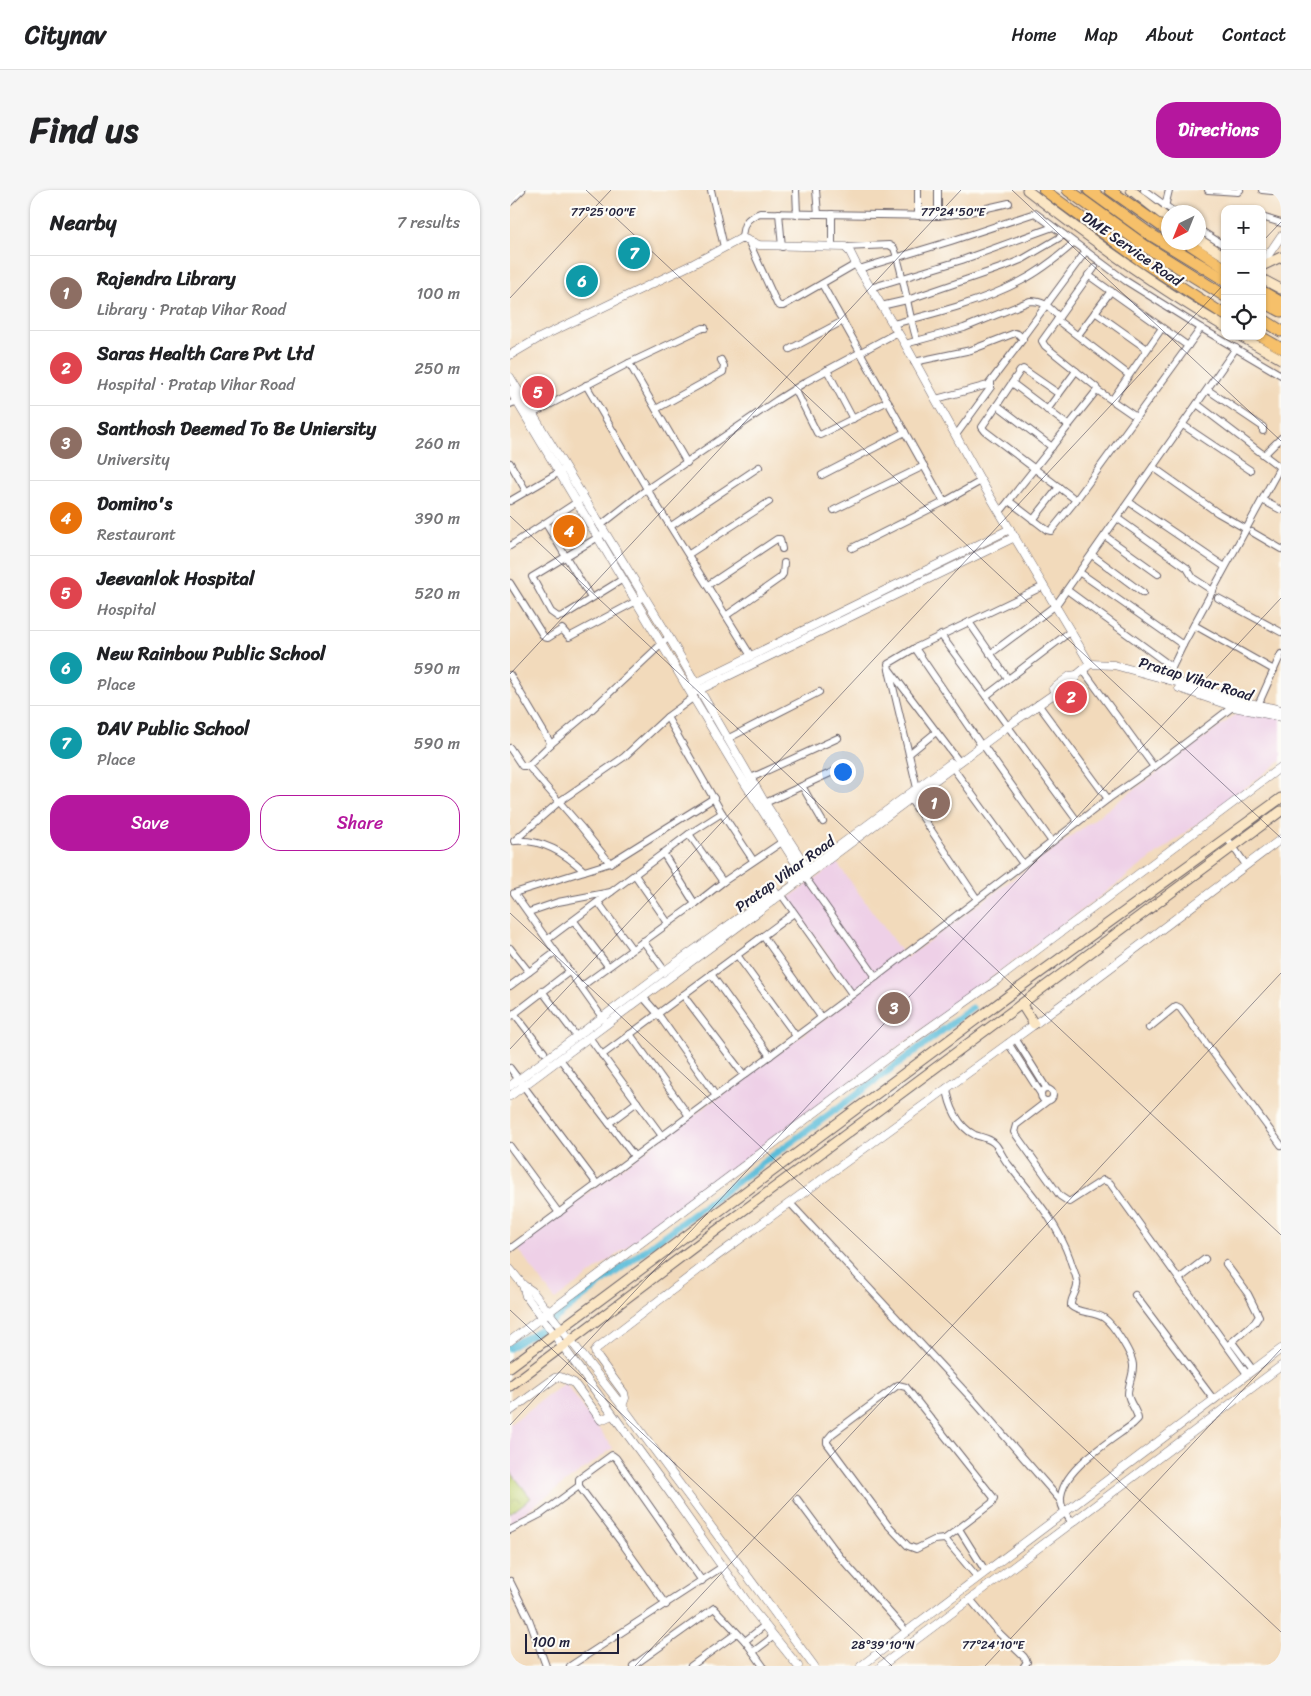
<!DOCTYPE html>
<html lang="en">
<head>
<meta charset="utf-8">
<style>
  body { margin:0; font-family:Sriracha,sans-serif; background:#f6f6f6; color:#202124 }
  .controls { position:absolute; right:15px; top:15px; display:grid; overflow:hidden; border-radius:10px; box-shadow:0 1px 4px #0004 }
  .controls button { width:45px; height:45px; display:grid; place-items:center; padding:0; border:0; border-bottom:1px solid #e0e0e0; background:#fff; color:#202124; font:25px sans-serif }
  .compass { position:absolute; left:651px; top:15px; width:45px; height:45px; border-radius:50%; background:#fff; box-shadow:0 1px 4px #0004; rotate:223deg }
  .scale { position:absolute; left:15px; bottom:12px; width:94px; box-sizing:border-box; padding-left:5px; border:2px solid #22223b; border-top:0; font-size:14px; line-height:18px; white-space:nowrap; color:#22223b; -webkit-text-stroke:4px #fdfcf7; paint-order:stroke }
  .you { position:absolute; left:332px; top:581px; width:18px; height:18px; margin:-12px; border:4px solid #fff; border-radius:50%; background:#1a73e8; box-shadow:0 0 0 8px #1a73e833 }
  .badge { display:grid; place-items:center; width:32px; height:32px; border-radius:50%; background:#b5179e; color:#fff; font-size:16px; font-weight:700 }
  .pin { position:absolute; translate:-50% -50%; border:2px solid #fff; box-shadow:0 1px 5px #0006 }
  .list { margin:0; padding:0; list-style:none }
  h2 { display:flex; justify-content:space-between; align-items:center; height:65px; margin:0; padding:0 20px; font-size:21px }
  h2 small { font-size:16px; font-weight:400; color:#757577 }
  .list li { display:grid; grid-template-columns:32px 1fr auto; gap:15px; align-items:center; box-sizing:border-box; height:75px; padding:0 20px; border-top:1px solid #e0e0e0 }
  .list b { display:block; font-size:19px; white-space:nowrap }
  .list p { margin:0; font-size:16px; white-space:nowrap; color:#757577 }
  .list em { font-size:16px; font-style:normal; color:#757577 }
  .actions { display:flex; gap:10px; padding:15px 20px }
  .actions a { flex:1; padding:11px 0; border:1px solid #b5179e; border-radius:20px; text-align:center; font-size:18px; color:#b5179e }
  .actions .main { background:#b5179e; color:#fff }
  .icon { flex:none; width:28px; height:28px; fill:none; stroke:currentColor; stroke-width:2; stroke-linecap:round; stroke-linejoin:round }
  .map { position:relative; flex:none; width:771px; height:1476px; overflow:hidden; border-radius:20px }
  header { display:flex; align-items:center; gap:30px; box-sizing:border-box; height:70px; padding:0 25px; background:#fff; border-bottom:1px solid #e0e0e0 }
  header strong { font-size:24px }
  nav { display:flex; gap:28px; margin-inline-start:auto; font-size:18px }
  .intro { display:flex; align-items:center; justify-content:space-between; box-sizing:border-box; height:120px; padding:0 30px }
  h1 { margin:0; font-size:35px }
  .button { padding:12px 22px; border-radius:20px; background:#b5179e; color:#fff; font-size:18px; font-weight:700 }
  main { display:flex; gap:30px; padding:0 30px }
  aside { flex:1; background:#fff; border-radius:20px; box-shadow:0 1px 4px #0004 }
  .map>svg:first-child { display:block }
</style>
</head>
<body>
<header>
<strong>Citynav</strong>
<nav><a>Home</a><a>Map</a><a>About</a><a>Contact</a></nav>
</header>
<div class="intro"><h1>Find us</h1><a class="button">Directions</a></div>
<main>
<aside>
<h2>Nearby<small>7 results</small></h2>
<ul class="list">
<li><span class="badge" style="background:#8d6e63">1</span><div><b>Rajendra Library</b><p>Library · Pratap Vihar Road</p></div><em>100 m</em></li>
<li><span class="badge" style="background:#e0444e">2</span><div><b>Saras Health Care Pvt Ltd</b><p>Hospital · Pratap Vihar Road</p></div><em>250 m</em></li>
<li><span class="badge" style="background:#8d6e63">3</span><div><b>Santhosh Deemed To Be Uniersity</b><p>University</p></div><em>260 m</em></li>
<li><span class="badge" style="background:#e8710a">4</span><div><b>Domino's</b><p>Restaurant</p></div><em>390 m</em></li>
<li><span class="badge" style="background:#e0444e">5</span><div><b>Jeevanlok Hospital</b><p>Hospital</p></div><em>520 m</em></li>
<li><span class="badge" style="background:#0f9aa8">6</span><div><b>New Rainbow Public School</b><p>Place</p></div><em>590 m</em></li>
<li><span class="badge" style="background:#0f9aa8">7</span><div><b>DAV Public School</b><p>Place</p></div><em>590 m</em></li>
</ul>
<div class="actions"><a class="main">Save</a><a>Share</a></div>
</aside>
<div class="map">
<svg width="771" height="1476" viewBox="0 0 771 1476">
  <defs>
    <pattern id="park-crowns" width="20" height="18" patternUnits="userSpaceOnUse" patternTransform="scale(1.25)"><rect width="20" height="18" fill="#c0d174"/><path d="M2 6a3 3 0 1 1 6 0M12 15a3 3 0 1 1 6 0" fill="none" stroke="#a5b365"/></pattern>
  </defs>
  <rect width="100%" height="100%" fill="#fdfcf7"/>
  <filter id="ink" filterUnits="userSpaceOnUse"><feTurbulence type="fractalNoise" baseFrequency=".02" numOctaves="2"/><feDisplacementMap in="SourceGraphic" scale="10" xChannelSelector="R" yChannelSelector="G"/><feConvolveMatrix kernelMatrix="1 2 1 2 8 2 1 2 1" color-interpolation-filters="sRGB"/></filter>
  <filter id="wash" filterUnits="userSpaceOnUse"><feTurbulence type="fractalNoise" baseFrequency=".0096" numOctaves="4" result="noise"/><feDisplacementMap in="SourceGraphic" scale="20" xChannelSelector="R" yChannelSelector="G"/><feGaussianBlur stdDeviation="1.12" result="paint"/><feColorMatrix in="noise" values="0 0 0 0 0 0 0 0 0 0 0 0 0 0 0 0 0 1.4 0 .05"/><feComposite in="paint" operator="in"/></filter>
  <g filter="url(#wash)">
    <rect width="100%" height="100%" fill="#f2dabb"/>
    <g fill="#eed0e7">
      <polygon points="732,520 771,528 771,571 422,832 45,1110 6,1056 347,805 277,709 327,673 396,768"/>
      <polygon points="55,1193 103,1258 0,1333 0,1234"/>
    </g>
    <polygon fill="url(#park-crowns)" stroke="#717a58" points="0,1281 21,1308 0,1324"/>
    <g fill="none" stroke-linecap="round" stroke-linejoin="round">
      <path stroke="#5abcd9" stroke-width="7" d="M0 1158C12 1149 26 1143 38 1134 177 1025 322 925 462 818"/>
    </g>
  </g>
  <g filter="url(#ink)">
    <g fill="none" stroke-linecap="round" stroke-linejoin="round">
      <defs>
        <g id="minor">
          <polyline points="201,0 214,57"/>
          <polyline points="286,0 287,24"/>
          <polyline points="306,0 308,24"/>
          <polyline points="408,0 408,26"/>
          <polyline points="428,0 428,26"/>
          <polyline points="634,0 664,22"/>
          <polyline points="698,0 728,2 730,0"/>
          <polyline points="752,0 762,1 763,0"/>
          <polyline points="0,12 12,0"/>
          <polyline points="655,17 659,0"/>
          <polyline points="269,23 272,57"/>
          <polyline points="322,24 322,56"/>
          <polyline points="752,27 771,33"/>
          <polyline points="688,39 715,56"/>
          <path d="M232 48C233 34 236 28 250 23L428 26 455 23 499 13"/>
          <polyline points="238,50 267,114 270,116 273,116 346,74"/>
          <path d="M335 57 379 55 384 58C395 88 397 120 407 151"/>
          <polyline points="349,79 441,51 525,23 616,91 691,138 771,185"/>
          <polyline points="578,85 678,156"/>
          <polyline points="312,94 434,312 471,291"/>
          <polyline points="360,98 452,70 543,37"/>
          <polyline points="371,116 397,110 496,76 513,69 554,45"/>
          <polyline points="585,122 637,159"/>
          <polyline points="547,130 619,185"/>
          <path d="M383 134C426 123 471 112 511 91 531 81 548 67 564 53"/>
          <polyline points="568,145 601,101"/>
          <polyline points="512,148 576,61"/>
          <path d="M395 154 454 138 520 111C535 111 539 117 549 127"/>
          <polyline points="280,159 333,131"/>
          <polyline points="404,172 461,160 505,143 508,144 513,149 478,195 426,209"/>
          <polyline points="119,173 177,273"/>
          <polyline points="317,180 343,229"/>
          <polyline points="502,193 559,236"/>
          <polyline points="76,195 137,299 241,466"/>
          <polyline points="285,199 307,243 310,245 378,211"/>
          <polyline points="587,200 626,227"/>
          <polyline points="698,200 753,237 753,241"/>
          <polyline points="602,210 652,138"/>
          <polyline points="0,214 7,211"/>
          <polyline points="687,214 771,278"/>
          <polyline points="487,215 510,181 513,179 549,204"/>
          <polyline points="146,219 213,182 214,176 211,170"/>
          <polyline points="537,220 566,181"/>
          <polyline points="22,224 119,173 193,138 195,138"/>
          <polyline points="673,235 740,280"/>
          <polyline points="446,245 481,197 481,193"/>
          <polyline points="542,257 487,215 472,237 475,241 566,310 691,138"/>
          <polyline points="754,265 771,248"/>
          <polyline points="0,273 16,301"/>
          <polyline points="643,277 708,323 736,339"/>
          <polyline points="312,285 395,242"/>
          <polyline points="752,310 771,320"/>
          <polyline points="0,311 53,280"/>
          <polyline points="499,311 537,340 541,341 566,310"/>
          <polyline points="619,312 715,377"/>
          <polyline points="324,320 414,276"/>
          <polyline points="490,322 587,200 586,197 535,156 532,151 585,77"/>
          <polyline points="607,328 677,378 683,388 703,401"/>
          <polyline points="523,330 549,297"/>
          <polyline points="36,334 81,408"/>
          <polyline points="90,336 137,299 267,210 297,191 388,142"/>
          <polyline points="161,336 249,277"/>
          <polyline points="742,342 771,359"/>
          <polyline points="95,343 22,387 41,422 48,427 53,426 113,389"/>
          <polyline points="595,346 648,384"/>
          <polyline points="0,356 70,310"/>
          <polyline points="342,358 434,312"/>
          <polyline points="179,364 259,312"/>
          <polyline points="582,365 633,403"/>
          <polyline points="569,382 673,455"/>
          <polyline points="0,393 34,447 38,448 52,439 59,447 134,407"/>
          <polyline points="198,395 267,349 270,349 272,359"/>
          <polyline points="557,400 662,477"/>
          <polyline points="708,408 771,442"/>
          <polyline points="217,425 270,388 273,384 274,373"/>
          <polyline points="459,432 498,489"/>
          <polyline points="684,435 764,480"/>
          <polyline points="431,445 568,632"/>
          <polyline points="405,458 469,552"/>
          <polyline points="480,464 546,415 726,158"/>
          <polyline points="379,480 407,598"/>
          <polyline points="573,480 644,577"/>
          <polyline points="0,485 41,554 77,524 159,447"/>
          <polyline points="656,490 674,453 770,277"/>
          <polyline points="476,506 561,441"/>
          <polyline points="528,514 598,609"/>
          <polyline points="748,515 771,464"/>
          <polyline points="157,527 212,623 243,670"/>
          <polyline points="217,549 309,502"/>
          <polyline points="473,555 542,652"/>
          <polyline points="0,558 12,576 18,576 71,637 100,673"/>
          <polyline points="399,564 426,542"/>
          <polyline points="447,569 379,479 378,474 405,458 534,396"/>
          <polyline points="18,576 41,554"/>
          <polyline points="443,578 513,674"/>
          <polyline points="241,588 328,548"/>
          <polyline points="292,596 313,632"/>
          <polyline points="401,610 467,709"/>
          <polyline points="255,613 327,580"/>
          <polyline points="179,644 213,692"/>
          <polyline points="717,648 736,675"/>
          <polyline points="4,651 50,611 114,567 157,527 184,507"/>
          <path d="M5 651C32 649 56 664 74 681"/>
          <polyline points="153,663 185,714"/>
          <polyline points="125,685 158,733"/>
          <polyline points="295,687 366,787"/>
          <polyline points="271,704 342,804"/>
          <polyline points="88,712 122,759"/>
          <polyline points="19,722 48,712 101,702"/>
          <polyline points="64,731 98,776"/>
          <polyline points="253,746 311,827"/>
          <polyline points="38,749 179,644 212,623"/>
          <polyline points="133,751 155,781"/>
          <polyline points="0,758 19,782"/>
          <polyline points="227,765 286,846"/>
          <polyline points="201,784 260,866"/>
          <polyline points="0,796 46,762"/>
          <polyline points="72,796 185,714 213,692 272,652"/>
          <polyline points="32,801 63,842"/>
          <polyline points="173,805 234,885"/>
          <polyline points="133,807 148,824 206,906"/>
          <polyline points="4,823 34,862"/>
          <polyline points="0,827 60,781"/>
          <polyline points="94,830 4,703 100,673 204,608"/>
          <polyline points="639,838 666,816 670,818 771,955"/>
          <polyline points="120,844 179,926"/>
          <polyline points="79,847 152,946"/>
          <polyline points="505,848 537,899"/>
          <polyline points="498,853 531,904"/>
          <polyline points="92,865 284,723"/>
          <polyline points="50,869 124,966"/>
          <polyline points="0,878 87,994"/>
          <path d="M437 898C439 915 448 937 465 945 473 948 480 948 486 955 490 960 493 968 498 974 523 1006 546 1030 560 1069 562 1077 566 1084 567 1091 569 1101 560 1107 561 1116 569 1124 584 1121 594 1128 603 1134 624 1166 623 1177 623 1186 618 1195 618 1204 619 1213 627 1220 628 1229L623 1234C601 1251 548 1281 551 1312 552 1320 557 1326 562 1333"/>
          <circle cx="537" cy="905" r="6"/>
          <polyline points="536,912 506,935 504,942 550,1006 559,1012 593,990 600,993 737,1184"/>
          <polyline points="99,933 127,912"/>
          <polyline points="0,956 49,1023"/>
          <polyline points="280,1013 463,1210 551,1311"/>
          <polyline points="0,1059 366,787 598,609 644,577 725,515"/>
          <polyline points="716,1074 738,1104 749,1126 745,1132 717,1156"/>
          <polyline points="669,1089 695,1069"/>
          <polyline points="625,1105 704,1210"/>
          <polyline points="722,1152 743,1180"/>
          <polygon points="388,1195 396,1197 484,1308 482,1313 435,1349 424,1350 406,1359 398,1356 377,1334 317,1253 317,1250 322,1244"/>
          <polyline points="287,1309 330,1367 397,1442"/>
          <polyline points="449,1339 476,1382"/>
          <polyline points="0,1340 31,1324 69,1296"/>
          <polyline points="435,1349 468,1388"/>
          <polyline points="0,1391 19,1429 36,1476"/>
          <polyline points="460,1409 486,1440 514,1467 517,1472 514,1476"/>
          <polyline points="156,1415 114,1356 69,1296 69,1289 102,1265 106,1268 192,1391"/>
          <polyline points="235,1451 255,1435"/>
          <polyline points="243,1462 264,1446"/>
          <polyline points="60,1476 212,1377"/>
          <polyline points="123,1476 204,1418 235,1451 253,1476"/>
          <polyline points="181,1476 227,1443"/>
        </g>
        <g id="tertiary">
          <polyline points="752,74 771,46"/>
          <polyline points="0,165 29,148 183,74 232,48 249,55 335,57 340,62 346,74 395,154 471,291 580,474"/>
          <polyline points="0,187 159,447 255,613 299,681"/>
          <polyline points="0,200 229,584 294,686"/>
          <polyline points="182,495 500,339"/>
          <polyline points="669,498 724,517 771,527"/>
          <polyline points="543,499 560,486 567,485"/>
          <polyline points="187,501 505,347"/>
          <polyline points="283,690 441,573"/>
          <polyline points="0,896 149,785 265,702"/>
          <polyline points="0,906 498,536 564,490 567,485 580,474 604,475 696,500 726,510 771,520"/>
          <polyline points="0,1079 13,1095 22,1101 112,1216 304,1476"/>
          <polyline points="13,1095 16,1106 158,1300 242,1419 288,1476"/>
          <polyline points="0,1151 395,855 491,787 771,577"/>
          <polyline points="112,1216 115,1208 114,1203 86,1165 85,1161 87,1158 200,1071 551,815 771,649"/>
          <polyline points="0,1221 45,1188 50,1187 64,1193 91,1230 102,1225"/>
          <polyline points="351,1476 771,1159"/>
          <polyline points="371,1476 771,1176"/>
        </g>
        <g id="secondary">
          <path d="M517 0C580 49 646 97 715 137"/>
          <polyline points="621,0 658,29"/>
          <polyline points="688,49 715,66"/>
          <polyline points="752,76 771,67"/>
          <polyline points="752,89 771,99"/>
          <polyline points="730,146 771,169"/>
          <polyline points="512,815 524,834"/>
          <polyline points="0,1177 502,803 771,608"/>
          <polyline points="0,1196 187,1055 771,621"/>
        </g>
        <g id="trunk">
          <polyline points="534,0 631,71 715,125"/>
          <polyline points="600,0 658,41"/>
          <polyline points="676,52 715,78"/>
          <polyline points="752,101 771,112"/>
          <polyline points="750,146 771,158"/>
        </g>
        <g id="motorway">
          <polyline points="558,0 635,56 715,106"/>
          <polyline points="579,0 638,43 715,90"/>
          <polyline points="752,111 771,121"/>
          <polyline points="752,129 771,141"/>
        </g>
      </defs>
      <use href="#minor" stroke="#6b6268" stroke-width="8"/>
      <use href="#tertiary" stroke="#6b6268" stroke-width="9"/>
      <use href="#secondary" stroke="#6b6268" stroke-width="11"/>
      <use href="#trunk" stroke="#6b6268" stroke-width="12"/>
      <use href="#motorway" stroke="#6b6268" stroke-width="13"/>
      <use href="#minor" stroke="#fff" stroke-width="6"/>
      <use href="#tertiary" stroke="#fff" stroke-width="8"/>
      <use href="#secondary" stroke="#fbe6c4" stroke-width="9"/>
      <use href="#trunk" stroke="#f6c06b" stroke-width="10"/>
      <use href="#motorway" stroke="#f6c06b" stroke-width="11"/>
    </g>
  </g>
  <path fill="none" stroke="#22223b" stroke-width="1" stroke-opacity="0.45" d="M76 0 771 648M502 0 771 251M752 52 771 32M0 108 101 0M0 326 771 1045M0 484 451 0M0 723 771 1442M0 859 715 93M0 1120 382 1476M0 1235 771 408M125 1476 771 783M475 1476 771 1159"/>
  <g text-anchor="middle" dominant-baseline="central" stroke-width="4.5" stroke-linejoin="round" paint-order="stroke">
    <g font-size="15" fill="#22223b" stroke="#fdfcf7">
      <text transform="translate(622 59) rotate(35)">DME Service Road</text>
      <text transform="translate(686 489) rotate(17)">Pratap Vihar Road</text>
      <text transform="translate(275 684) rotate(-36)">Pratap Vihar Road</text>
    </g>
  </g>
  <g font-size="12" text-anchor="middle" fill="#22223b" stroke="#fdfcf7" stroke-width="4.5" stroke-linejoin="round" paint-order="stroke">
    <text x="93" y="26">77°25'00"E</text>
    <text x="443" y="26">77°24'50"E</text>
    <text x="483" y="1459">77°24'10"E</text>
    <text x="373" y="1459">28°39'10"N</text>
  </g>
</svg>
<div class="controls">
<button>+</button>
<button>−</button>
<button><svg class="icon" aria-label="locate" viewBox="0 0 24 24"><circle cx="12" cy="12" r="6"/><path d="M12 2v4M12 18v4M2 12h4M18 12h4"/></svg></button>
</div>
<svg class="compass" viewBox="-18 -18 36 36"><path d="M0-13l5 13h-10z" fill="#e53935"/><path d="M0 13l5-13h-10z" fill="#757577"/></svg>
<div class="scale">100 m</div>
<div class="you"></div>
<div class="pin badge" style="left:424px;top:613px;background:#8d6e63">1</div>
<div class="pin badge" style="left:561px;top:507px;background:#e0444e">2</div>
<div class="pin badge" style="left:384px;top:818px;background:#8d6e63">3</div>
<div class="pin badge" style="left:59px;top:341px;background:#e8710a">4</div>
<div class="pin badge" style="left:28px;top:202px;background:#e0444e">5</div>
<div class="pin badge" style="left:72px;top:91px;background:#0f9aa8">6</div>
<div class="pin badge" style="left:124px;top:63px;background:#0f9aa8">7</div>
</div>
</main>
</body>
</html>
